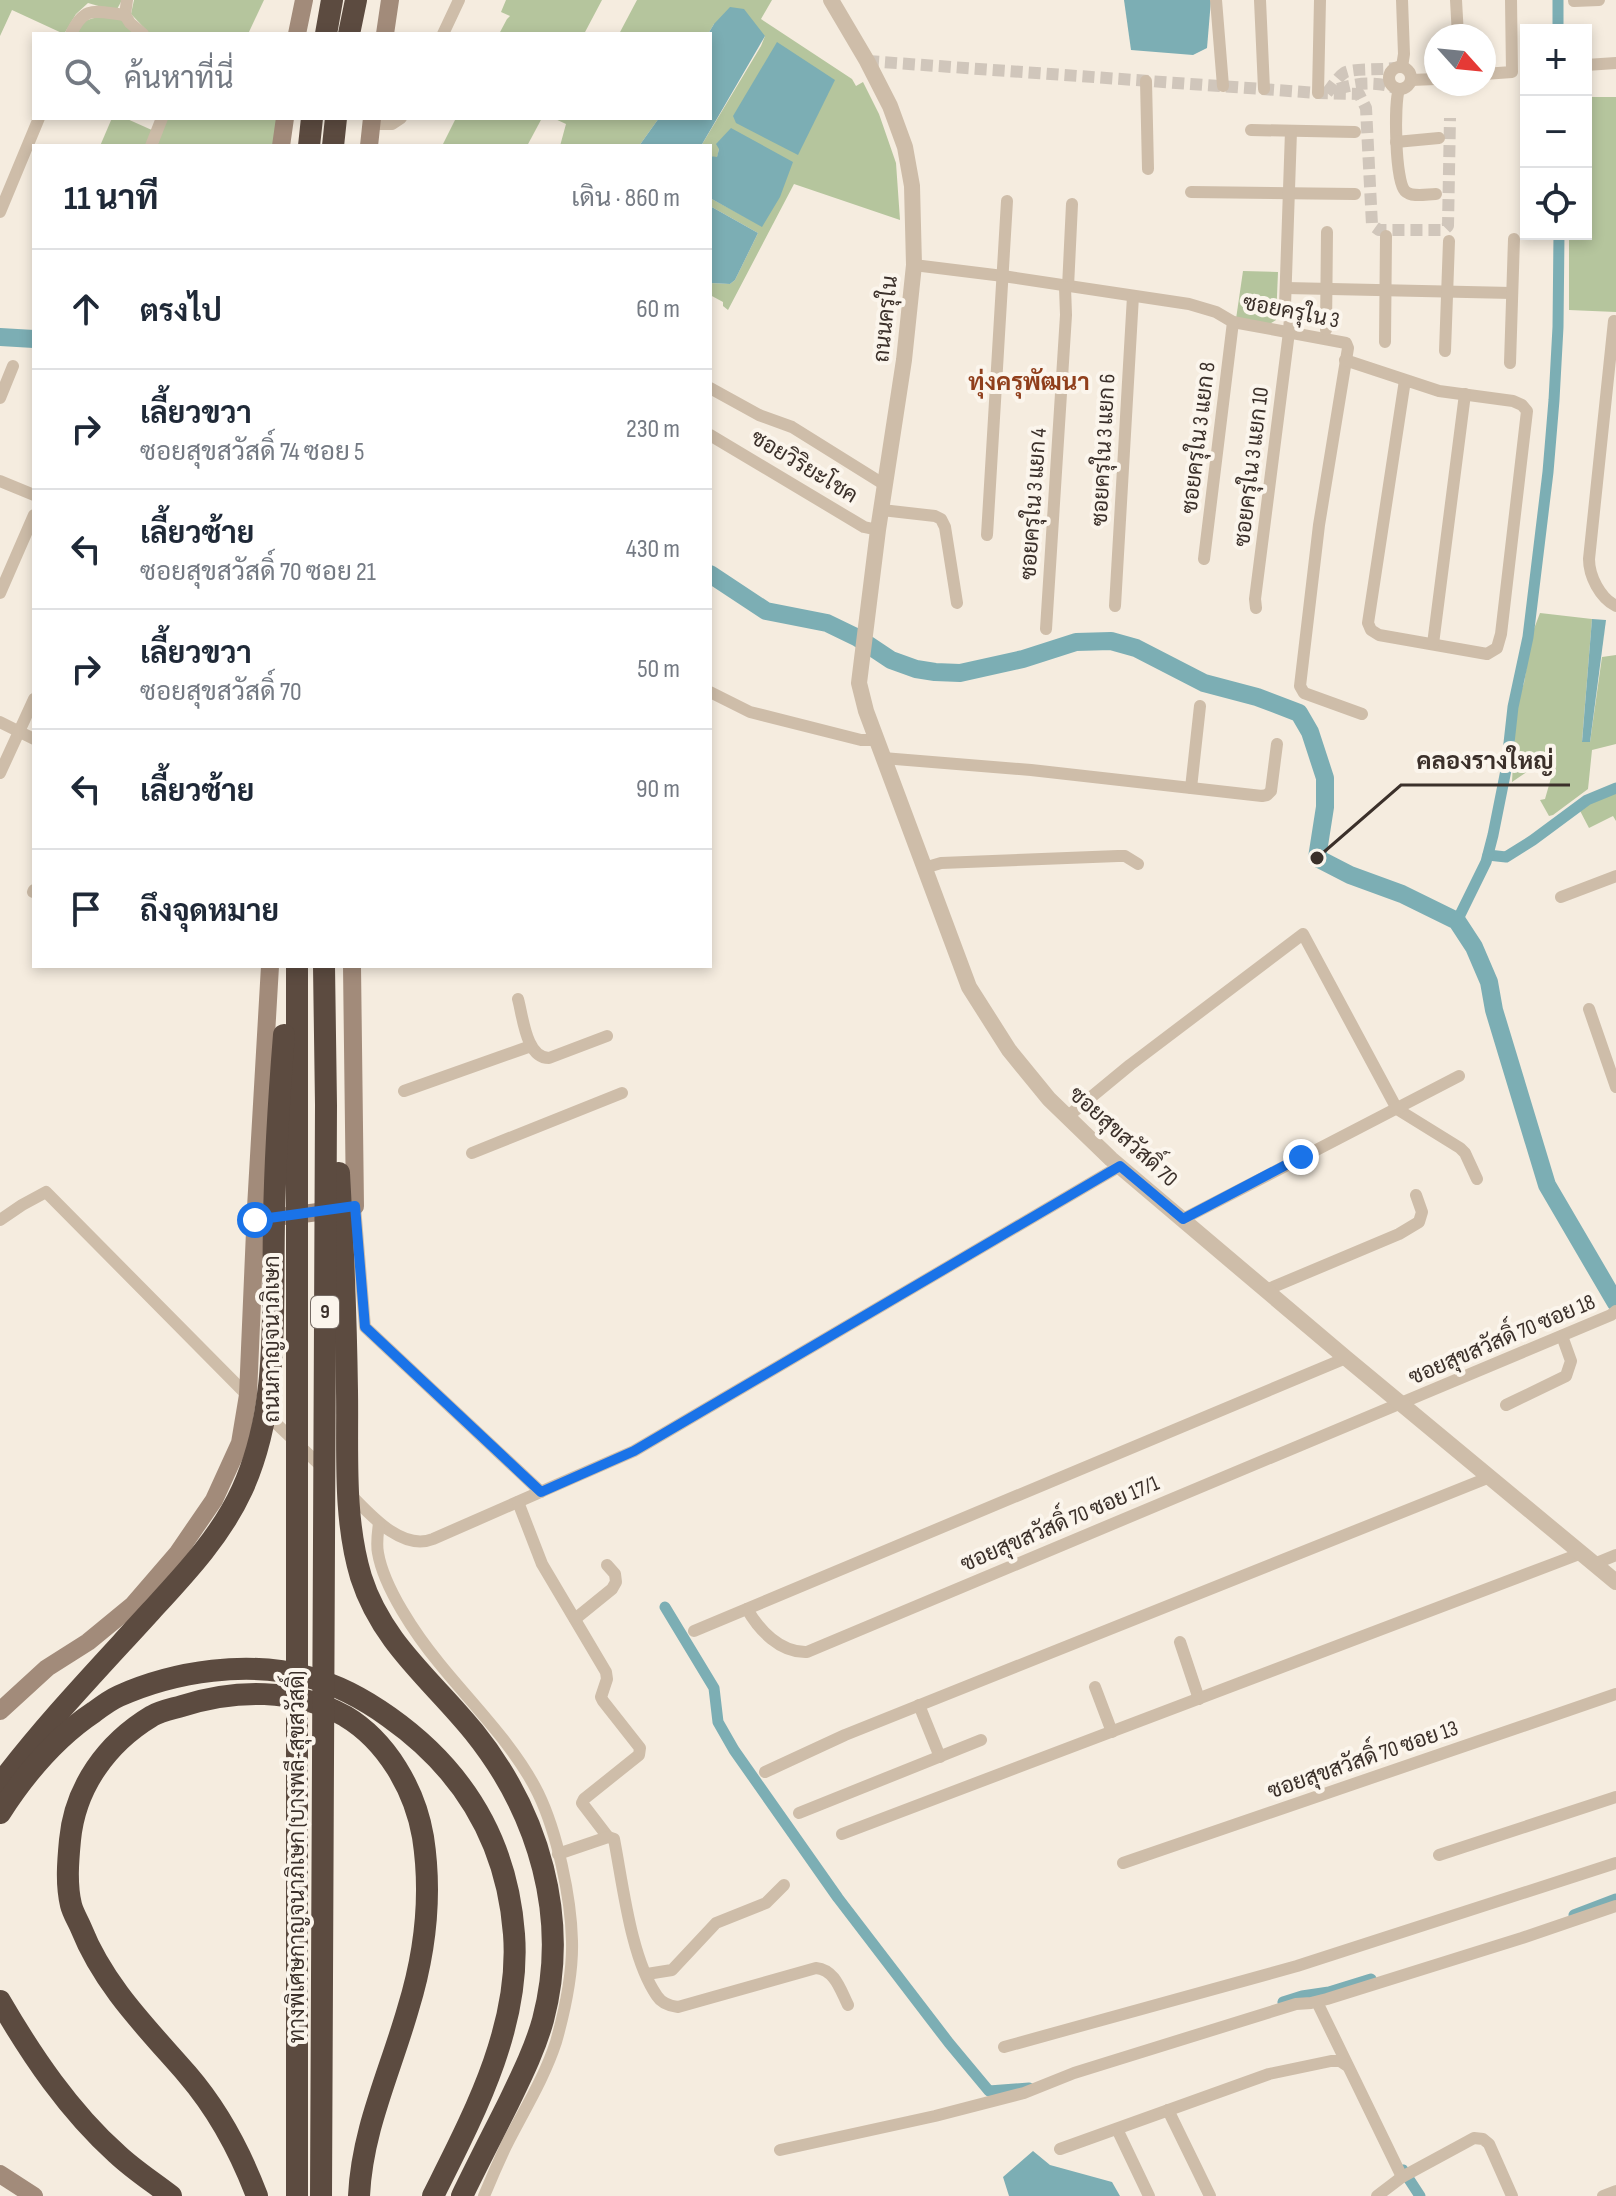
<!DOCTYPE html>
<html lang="th">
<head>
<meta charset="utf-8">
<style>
  body { margin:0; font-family:"Sofia Sans Condensed",Sarabun,sans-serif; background:#f2f2f3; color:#1f2937 }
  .controls { position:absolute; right:24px; top:24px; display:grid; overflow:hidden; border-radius:0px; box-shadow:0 4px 12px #0003 }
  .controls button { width:72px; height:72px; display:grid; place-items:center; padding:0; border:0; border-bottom:2px solid #e0e1e3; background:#fff; color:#1f2937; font:40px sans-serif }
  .compass { position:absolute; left:1424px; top:24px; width:72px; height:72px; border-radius:50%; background:#fff; box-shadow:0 4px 12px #0003; rotate:117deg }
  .stop { position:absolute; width:24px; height:24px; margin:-18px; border:6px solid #1a73e8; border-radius:50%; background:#fff }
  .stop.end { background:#1a73e8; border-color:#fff; box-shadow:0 2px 8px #0008 }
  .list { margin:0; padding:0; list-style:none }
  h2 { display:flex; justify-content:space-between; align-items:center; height:104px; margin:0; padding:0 32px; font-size:34px }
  h2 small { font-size:26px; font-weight:400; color:#747a83 }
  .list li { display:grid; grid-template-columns:52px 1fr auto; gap:24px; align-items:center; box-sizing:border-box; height:120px; padding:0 32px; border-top:2px solid #e0e1e3 }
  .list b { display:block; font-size:30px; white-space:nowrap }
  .list p { margin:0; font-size:26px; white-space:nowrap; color:#747a83 }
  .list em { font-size:26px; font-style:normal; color:#747a83 }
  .icon { flex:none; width:44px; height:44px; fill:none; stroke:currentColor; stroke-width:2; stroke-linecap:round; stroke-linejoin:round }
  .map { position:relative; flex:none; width:1616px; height:2196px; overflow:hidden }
  .search { position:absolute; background:#fff; box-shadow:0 4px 12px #0003; left:32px; top:32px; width:680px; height:88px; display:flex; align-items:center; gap:20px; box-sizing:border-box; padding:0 28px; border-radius:0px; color:#747a83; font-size:30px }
  .panel { position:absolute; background:#fff; box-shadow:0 4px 12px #0003; left:32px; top:144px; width:680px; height:824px; border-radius:0px }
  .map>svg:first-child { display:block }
</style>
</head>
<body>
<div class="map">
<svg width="1616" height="2196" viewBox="0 0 1616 2196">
  <rect width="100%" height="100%" fill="#f5ecdf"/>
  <g fill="#b5c59d">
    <polygon points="0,0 122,0 116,11 88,3 76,14 64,34 12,10 0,36"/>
    <polygon points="134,0 264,0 248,34 150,34 131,14"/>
    <polygon points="506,0 602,0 584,34 499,34 507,19 510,16 501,12"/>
    <polygon points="637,0 772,0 761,19 852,79 856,86 863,82 879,114 896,163 900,220 794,184 728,310 723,306 723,302 710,295 710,283 730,284 735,280 758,233 710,206 710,198 762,226 719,149 717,158 710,156 710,146 701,146 761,46 765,36 714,24 708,34 619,34"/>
    <path d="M104 17 121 19 139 34H74C80 20 90 18 104 17Z"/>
    <polygon points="1586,97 1616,97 1616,312 1569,310 1569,234 1586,234"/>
    <polygon points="112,118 125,118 154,131 148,146 100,146"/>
    <polygon points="167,118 277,118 274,146 157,146"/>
    <polygon points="456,118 542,118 527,146 442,146"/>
    <polygon points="553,118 659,118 639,146 560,146 566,124"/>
    <polygon points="1243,271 1278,272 1276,320 1268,325 1236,319"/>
    <polygon points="1540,613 1592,619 1582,741 1590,742 1602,657 1616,655 1616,744 1592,750 1588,789 1553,815 1549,816 1540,800 1545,799 1551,778 1546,771 1531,769 1512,782 1516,705 1524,683 1532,634"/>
    <polygon points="1616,786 1616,821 1613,816 1589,828 1577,805 1598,792"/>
  </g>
  <g fill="#7caeb4">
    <polygon points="1124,0 1211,0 1207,48 1193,55 1131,50"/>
    <polygon points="730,7 744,9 765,36 701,146 639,146 659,118 710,118 710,34 708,34 714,24"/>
    <polygon points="777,42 835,80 798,155 736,123 733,116"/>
    <polygon points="731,128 793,162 780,197 762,227 710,198 710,156 717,157 719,149 716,144"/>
    <polygon points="710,206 758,233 735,280 730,284 710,283"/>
    <polygon points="1592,619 1606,620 1590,742 1582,742"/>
    <polygon points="1033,2151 1050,2165 1112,2182 1120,2196 1009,2196 1003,2177"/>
  </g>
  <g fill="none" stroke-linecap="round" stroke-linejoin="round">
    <g stroke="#7caeb4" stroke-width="11">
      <polyline points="1558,0 1558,30"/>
      <polyline points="1488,855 1506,857 1533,840 1587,800 1616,788"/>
      <polyline points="1457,921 1486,862 1493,835 1506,770 1513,707 1528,637 1548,472 1554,400 1558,327 1559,234"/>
      <polyline points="665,1607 714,1688 718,1722 734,1750 838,1898 949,2043 989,2091 1029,2088"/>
      <polyline points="1574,1915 1616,1899"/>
      <polyline points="1283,2002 1302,1996 1329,1992 1371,1979"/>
      <polyline points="1403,2170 1420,2196"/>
    </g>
    <g stroke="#7caeb4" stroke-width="18">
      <polyline points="0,337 34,339"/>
      <polyline points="710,574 766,611 827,623 858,638 891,660 916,669 935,672 960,673 1023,659 1076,642 1111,641 1136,648 1204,683 1257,697 1299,713 1310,732 1325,778 1325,807 1317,858 1350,875 1402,894 1457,921 1474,947 1489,982 1494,1010 1547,1185 1616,1303"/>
    </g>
    <g stroke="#d0c6bb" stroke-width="12" stroke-dasharray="12 6" stroke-linecap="butt">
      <polyline points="867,61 1318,93 1359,94 1366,108 1372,225 1379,230 1444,230 1448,226 1450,118"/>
      <path d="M1338 89C1356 83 1376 81 1395 88"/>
      <path d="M1327 93C1332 87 1338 77 1344 73 1351 68 1382 70 1395 68"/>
    </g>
    <g stroke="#cebda9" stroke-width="12">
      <polyline points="127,0 125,15 130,23 143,34"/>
      <polyline points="1216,0 1223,86"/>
      <polyline points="1260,0 1264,89"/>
      <polyline points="1456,0 1458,36"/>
      <polyline points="1574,1 1599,0"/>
      <path d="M71 34C85 4 96 12 125 15"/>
      <polyline points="443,34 459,0"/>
      <polyline points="1586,65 1616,63"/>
      <circle cx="1400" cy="78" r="11"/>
      <polyline points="1402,67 1404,54 1402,0"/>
      <polyline points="1484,74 1512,72 1511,0"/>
      <polyline points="1411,80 1436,79"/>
      <polyline points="1146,81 1148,169"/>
      <path d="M1399 89C1394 104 1395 181 1405 191 1412 198 1427 194 1436 194"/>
      <polyline points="1318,93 1320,0"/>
      <polyline points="371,124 392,124 401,118"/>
      <polyline points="1251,130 1355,132"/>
      <polyline points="1396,142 1439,138"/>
      <polyline points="151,146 162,118"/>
      <polyline points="1191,192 1355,194"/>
      <polyline points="0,212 39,118"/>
      <polyline points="914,265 1003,276 1189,304 1216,312 1233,322 1346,343 1348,348 1319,525 1300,686 1304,693 1362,714"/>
      <polyline points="1068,287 1072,204"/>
      <polyline points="1286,288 1512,293"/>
      <path d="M1614 321 1589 559C1589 576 1600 598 1616 606"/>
      <polyline points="1326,330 1327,232"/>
      <polyline points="1385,342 1386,236"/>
      <polyline points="1445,351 1449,241"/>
      <polyline points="1345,360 1439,391 1513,401 1522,405 1527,411 1501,634 1497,648 1487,654 1379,635 1371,630 1368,623 1405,380"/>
      <polyline points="1510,363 1514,239"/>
      <polyline points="710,388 759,415 792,427 885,485"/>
      <polyline points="0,398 13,366"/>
      <polyline points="710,435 864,527 878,530"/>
      <polyline points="0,481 34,495"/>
      <polyline points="882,510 935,516 941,519 945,527 957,603"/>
      <polyline points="987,535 1007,201"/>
      <polyline points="1204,559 1233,322"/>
      <polyline points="0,593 34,515"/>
      <polyline points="1115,606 1133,296"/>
      <polyline points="1256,608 1255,599 1289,332 1290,316 1285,306 1291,131"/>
      <polyline points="1046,629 1066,315 1065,287"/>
      <polyline points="1433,644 1465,394"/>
      <polyline points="710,692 750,712 861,740 877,740"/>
      <polyline points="0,722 34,739"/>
      <polyline points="883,758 1031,770 1262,796 1267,795 1271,791 1277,744"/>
      <polyline points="0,773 34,699"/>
      <polyline points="1191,788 1200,706"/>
      <polyline points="924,868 941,863 1118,856 1125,856 1138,864"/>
      <polyline points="33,892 34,890"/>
      <polyline points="1561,897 1616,876"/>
      <path d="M518 999C523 1017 526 1058 549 1058L607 1036"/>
      <polyline points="1589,1009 1616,1087"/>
      <polyline points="404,1091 531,1046"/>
      <polyline points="1067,1117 1130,1065 1303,934 1397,1109 1460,1148 1465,1153 1477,1179"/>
      <polyline points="472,1153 622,1093"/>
      <polyline points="355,1206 365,1327 541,1492"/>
      <polyline points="1183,1219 1459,1076"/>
      <polyline points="0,1220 22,1205 46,1192 251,1399"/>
      <polyline points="1266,1290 1399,1234 1419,1222 1422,1212 1416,1195"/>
      <polyline points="1506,1405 1566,1376 1571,1361 1562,1336"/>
      <polyline points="264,1412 323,1468"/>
      <path d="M348 1492C368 1512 401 1552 433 1539L634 1451 1120 1166"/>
      <polyline points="518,1502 542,1564 606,1672 607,1679 601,1697 603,1701 640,1748 639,1755 584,1799 582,1803 608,1837"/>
      <path d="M379 1523C378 1532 376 1543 378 1553 384 1588 416 1635 439 1663 472 1704 515 1746 538 1793 557 1832 571 1897 572 1941 573 1974 565 2010 556 2042 544 2079 523 2112 506 2146 498 2163 491 2179 484 2196"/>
      <polyline points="1594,1564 1616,1555"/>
      <path d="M747 1609C759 1630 780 1653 807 1652L1611 1315 1616 1311"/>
      <polyline points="575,1619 612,1589 616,1582 615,1574 607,1565"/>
      <polyline points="694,1631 1346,1358"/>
      <polyline points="1180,1642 1199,1699"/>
      <polyline points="1095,1687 1112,1732"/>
      <polyline points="919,1705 940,1757"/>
      <polyline points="765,1772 845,1735 1490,1477"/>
      <polyline points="799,1813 981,1740"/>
      <polyline points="842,1834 1582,1553"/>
      <path d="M558 1854 608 1837 614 1839C623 1885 631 1959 657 1996 662 2004 670 2006 678 2007L816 1968C835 1970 840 1989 848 2005"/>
      <polyline points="1439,1855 1616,1797"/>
      <polyline points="1123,1863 1616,1694"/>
      <polyline points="647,1974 672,1970 716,1923 766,1903 784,1885"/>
      <polyline points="1317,2002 1402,2177"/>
      <polyline points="1004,2047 1297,1966 1616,1863"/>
      <polyline points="1168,2110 1210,2196"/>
      <polyline points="1117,2129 1149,2196"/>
      <polyline points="1060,2149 1269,2074 1331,2061 1340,2061 1346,2065"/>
      <polyline points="780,2150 935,2116 1024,2093 1074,2073 1296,2004 1311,2003 1327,1999 1522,1938 1616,1906"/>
      <polyline points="1377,2196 1402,2177 1474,2138 1483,2139 1489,2144 1512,2196"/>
      <polyline points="1603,2196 1616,2191"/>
    </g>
    <polyline stroke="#cebda9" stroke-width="16" points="831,0 867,61 890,106 905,147 912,186 914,265 904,360 878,530 859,683 866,711 969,987 1009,1050 1049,1099 1111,1159 1346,1358 1616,1582"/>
    <g stroke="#a28b7a" stroke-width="18">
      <polyline points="297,34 304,0"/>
      <polyline points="385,34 390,0"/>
      <polyline points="281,146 285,118"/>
      <polyline points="369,146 372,118"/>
      <polyline points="287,1216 349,1208 355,1206 352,966"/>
      <polyline points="0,1711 47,1668 88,1642 133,1605 177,1554 214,1500 240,1443 248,1395 256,1208 270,966"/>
      <polyline points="0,2174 34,2196"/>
    </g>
    <g stroke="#5c4b40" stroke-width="22">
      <polyline points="326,34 332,0"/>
      <polyline points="349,34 356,0"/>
      <polyline points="309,146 312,118"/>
      <polyline points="333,146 336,118"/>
      <polyline points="297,966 297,2196"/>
      <path d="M339 1173C343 1246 346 1318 347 1391 348 1452 343 1517 361 1577 382 1643 432 1680 474 1732 539 1813 570 1918 543 2020 535 2049 521 2077 508 2104 493 2134 477 2165 462 2196"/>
      <path d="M0 1784C46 1723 100 1667 151 1611 185 1574 221 1536 242 1490 280 1407 272 1312 274 1222 275 1160 279 1097 284 1035"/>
      <path d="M0 1813C25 1774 55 1738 94 1712 102 1706 110 1700 119 1696 175 1671 249 1660 308 1677 338 1685 364 1699 389 1717 464 1770 507 1841 514 1934 521 2027 473 2116 433 2196"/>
      <path d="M0 2001C32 2056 69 2111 117 2154 134 2170 153 2182 171 2196"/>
      <path d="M257 2196C240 2151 218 2110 187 2074 147 2028 104 1986 81 1928 78 1921 73 1913 71 1905 66 1884 68 1861 70 1840 75 1787 107 1743 152 1716 161 1711 172 1709 182 1706 235 1689 295 1688 345 1716 387 1741 415 1790 423 1837 432 1895 425 1954 408 2009 390 2072 362 2130 359 2196"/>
      <polyline points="321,2196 326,1105 324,966"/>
    </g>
  </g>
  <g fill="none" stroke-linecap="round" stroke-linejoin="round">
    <polyline stroke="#1a73e8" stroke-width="10" points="255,1220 355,1206 365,1327 541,1492 634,1451 1120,1166 1183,1219 1301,1157"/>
  </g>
  <g text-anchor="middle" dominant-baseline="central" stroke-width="8" stroke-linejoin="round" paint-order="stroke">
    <rect fill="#fbf5ec" stroke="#756b64" stroke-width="2" x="311" y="1296" width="28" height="32" rx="6"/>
    <g font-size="20" font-weight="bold" fill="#3b302a">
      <text x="325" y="1312">9</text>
    </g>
    <g font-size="22" fill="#3b302a" stroke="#fbf5ec">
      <text transform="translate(1291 312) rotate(11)">ซอยครุใน 3</text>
      <text transform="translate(886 319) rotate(-84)">ถนนครุใน</text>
      <text transform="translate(1199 438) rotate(-83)">ซอยครุใน 3 แยก 8</text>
      <text transform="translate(1104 450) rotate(-87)">ซอยครุใน 3 แยก 6</text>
      <text transform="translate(804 467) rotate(31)">ซอยวิริยะโชค</text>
      <text transform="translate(1252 467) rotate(-83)">ซอยครุใน 3 แยก 10</text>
      <text transform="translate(1034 504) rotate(-86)">ซอยครุใน 3 แยก 4</text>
      <text transform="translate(1123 1137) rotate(42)">ซอยสุขสวัสดิ์ 70</text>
      <text transform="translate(272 1339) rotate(-90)">ถนนกาญจนาภิเษก</text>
      <text transform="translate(1502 1340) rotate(-23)">ซอยสุขสวัสดิ์ 70 ซอย 18</text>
      <text transform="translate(1060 1524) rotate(-23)">ซอยสุขสวัสดิ์ 70 ซอย 17/1</text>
      <text transform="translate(1363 1760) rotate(-19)">ซอยสุขสวัสดิ์ 70 ซอย 13</text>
      <text transform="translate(297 1857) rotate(-90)">ทางพิเศษกาญจนาภิเษก (บางพลี-สุขสวัสดิ์)</text>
    </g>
    <g font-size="24" font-weight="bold" fill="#903f1c" stroke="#fbf5ec">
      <text x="1029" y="382">ทุ่งครุพัฒนา</text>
    </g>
  </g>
  <path fill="none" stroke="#3b302a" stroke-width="3" d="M1317 858L1401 785H1570"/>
  <circle fill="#3b302a" stroke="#fbf5ec" stroke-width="3" cx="1317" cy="858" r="8"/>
  <g font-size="24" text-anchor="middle" font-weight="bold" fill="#3b302a" stroke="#fbf5ec" stroke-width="8" stroke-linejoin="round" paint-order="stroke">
    <text x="1485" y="769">คลองรางใหญ่</text>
  </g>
</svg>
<div class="controls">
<button>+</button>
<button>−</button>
<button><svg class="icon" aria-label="locate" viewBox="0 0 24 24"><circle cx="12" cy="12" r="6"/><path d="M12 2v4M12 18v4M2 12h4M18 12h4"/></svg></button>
</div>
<svg class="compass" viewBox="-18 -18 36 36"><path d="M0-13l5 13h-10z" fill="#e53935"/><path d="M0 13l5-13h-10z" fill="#747a83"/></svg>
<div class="stop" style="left:255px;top:1220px"></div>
<div class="stop end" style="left:1301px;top:1157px"></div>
<div class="search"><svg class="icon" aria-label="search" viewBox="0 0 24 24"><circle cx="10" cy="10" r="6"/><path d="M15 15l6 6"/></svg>ค้นหาที่นี่</div>
<section class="panel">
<h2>11 นาที<small>เดิน · 860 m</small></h2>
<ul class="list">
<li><svg class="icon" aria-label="ahead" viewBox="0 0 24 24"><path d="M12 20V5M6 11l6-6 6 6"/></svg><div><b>ตรงไป</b></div><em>60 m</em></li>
<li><svg class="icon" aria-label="right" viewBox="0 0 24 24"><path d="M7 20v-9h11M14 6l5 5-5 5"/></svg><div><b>เลี้ยวขวา</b><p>ซอยสุขสวัสดิ์ 74 ซอย 5</p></div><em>230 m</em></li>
<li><svg class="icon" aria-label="left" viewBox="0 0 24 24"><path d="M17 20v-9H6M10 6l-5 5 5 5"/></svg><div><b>เลี้ยวซ้าย</b><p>ซอยสุขสวัสดิ์ 70 ซอย 21</p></div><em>430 m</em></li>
<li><svg class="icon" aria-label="right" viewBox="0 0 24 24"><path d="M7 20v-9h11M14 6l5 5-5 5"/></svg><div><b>เลี้ยวขวา</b><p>ซอยสุขสวัสดิ์ 70</p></div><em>50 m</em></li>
<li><svg class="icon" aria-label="left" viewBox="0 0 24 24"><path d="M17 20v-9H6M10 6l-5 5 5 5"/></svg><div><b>เลี้ยวซ้าย</b></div><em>90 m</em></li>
<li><svg class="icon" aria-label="arrive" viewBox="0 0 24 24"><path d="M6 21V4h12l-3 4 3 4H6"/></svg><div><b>ถึงจุดหมาย</b></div></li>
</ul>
</section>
</div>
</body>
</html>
